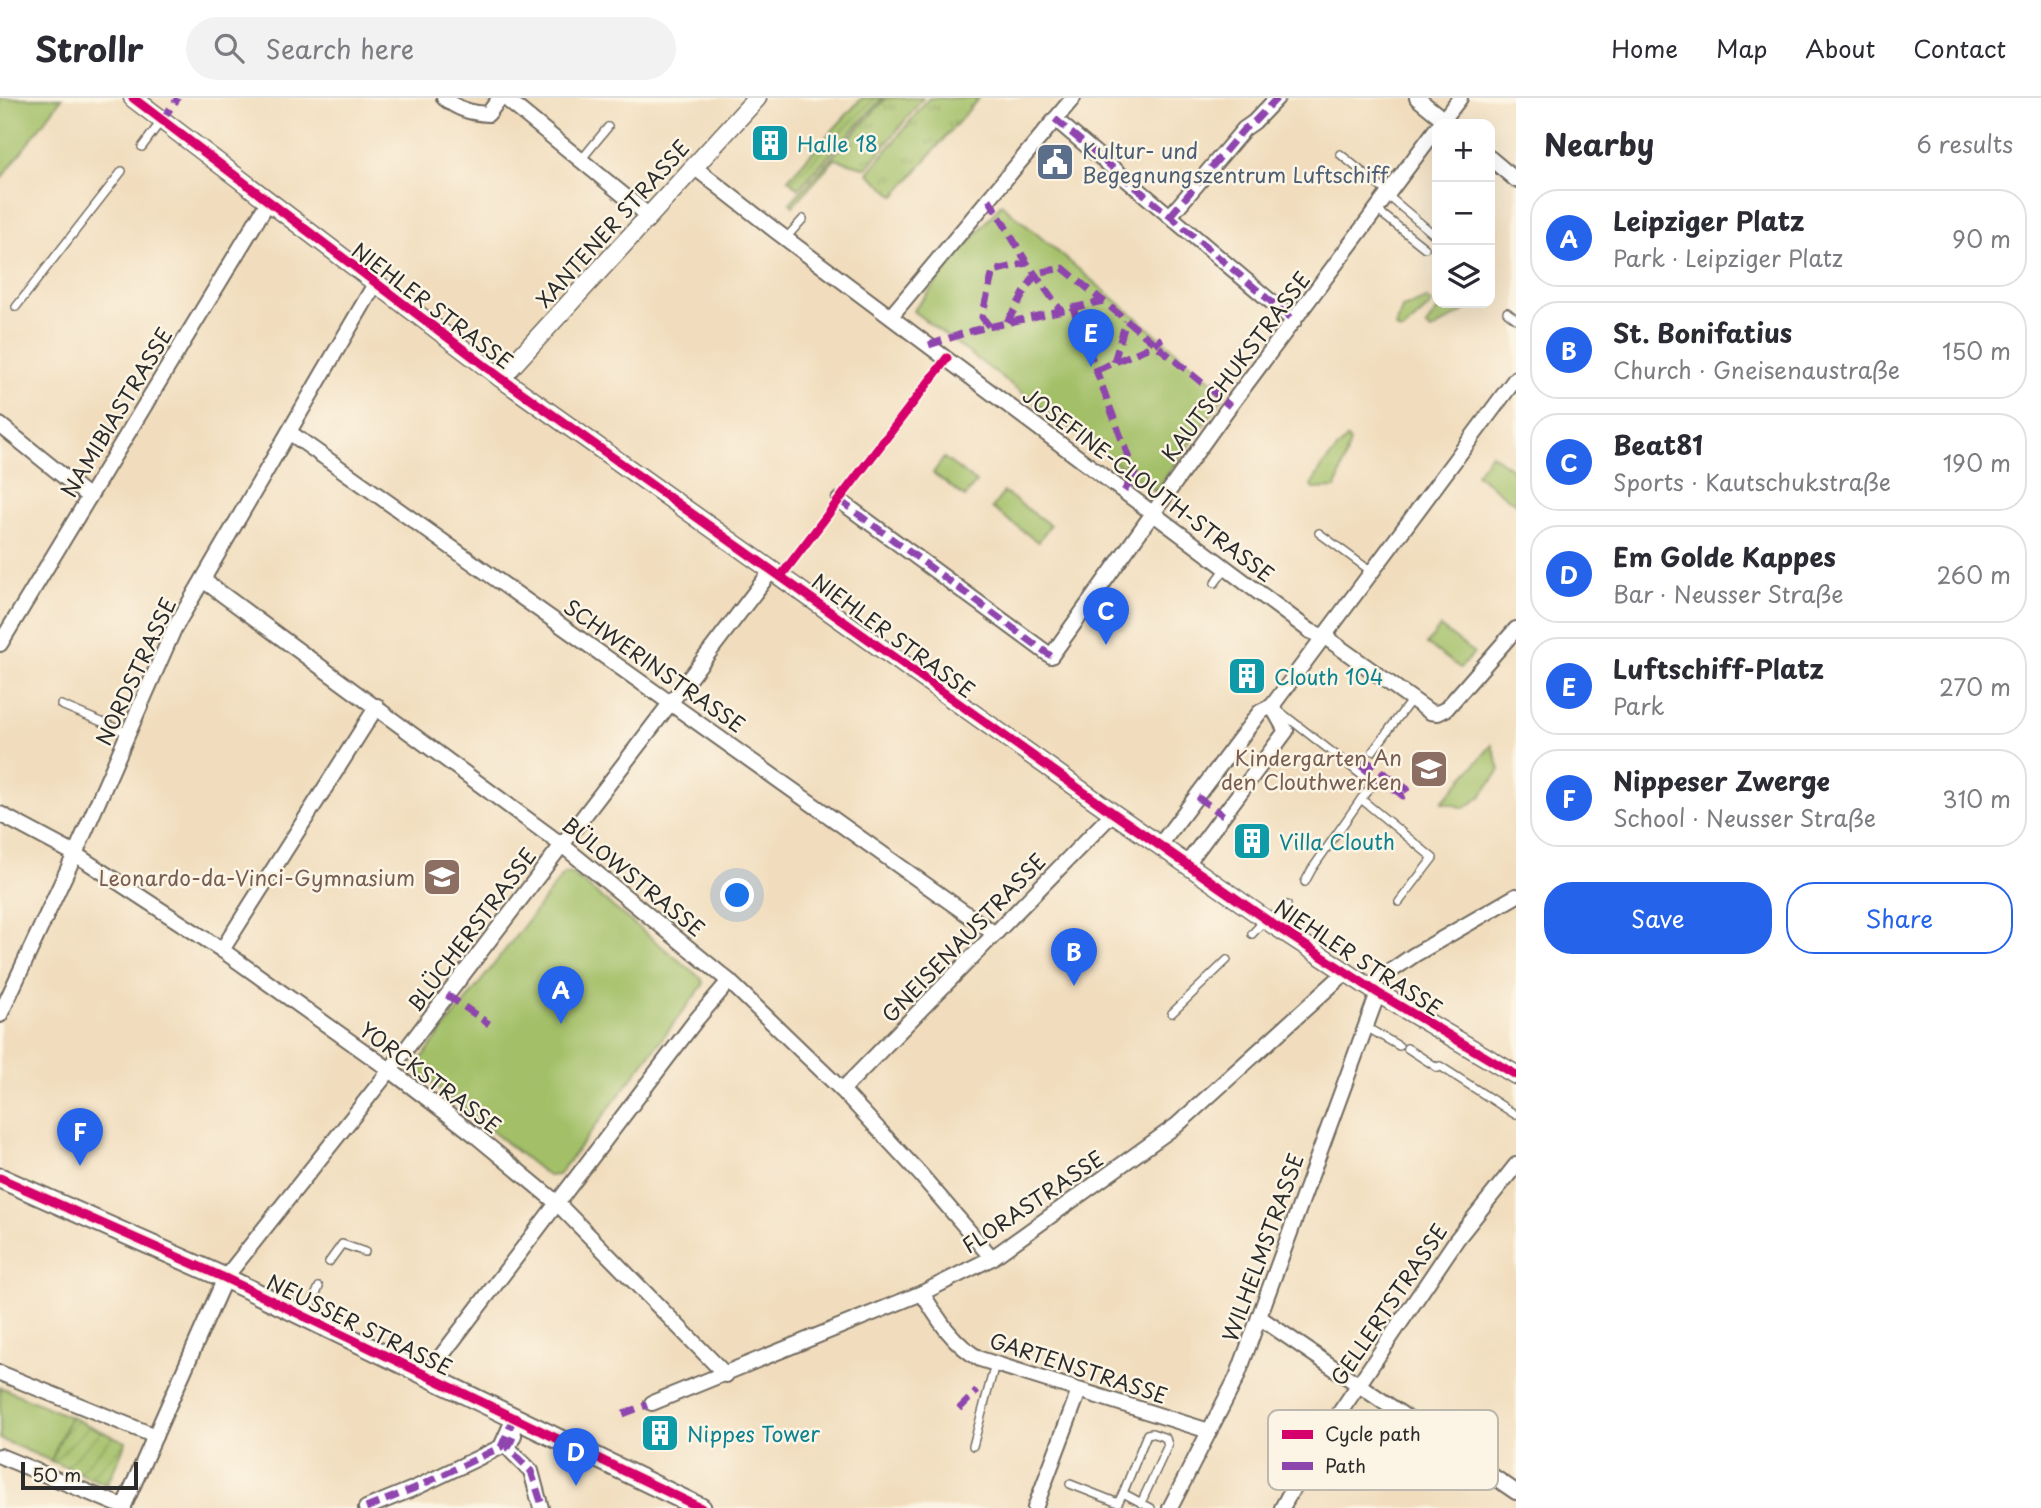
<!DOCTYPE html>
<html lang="en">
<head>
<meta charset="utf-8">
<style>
  body { margin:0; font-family:"Playpen Sans",sans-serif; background:#f2f2f3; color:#2b2b33 }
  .controls { position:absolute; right:21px; top:21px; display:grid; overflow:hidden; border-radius:14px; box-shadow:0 7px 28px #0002 }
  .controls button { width:63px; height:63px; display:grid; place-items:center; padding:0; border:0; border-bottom:2px solid #e1e1e2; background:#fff; color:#2b2b33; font:35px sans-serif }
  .scale { position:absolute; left:21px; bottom:18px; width:117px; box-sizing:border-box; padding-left:7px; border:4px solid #2b2b2b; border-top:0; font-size:19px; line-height:24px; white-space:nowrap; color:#2b2b2b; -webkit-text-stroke:5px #fcf5e5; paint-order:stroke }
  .you { position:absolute; left:738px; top:798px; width:24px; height:24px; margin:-18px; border:5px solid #fff; border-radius:50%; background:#1a73e8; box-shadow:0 0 0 10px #1a73e833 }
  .badge { display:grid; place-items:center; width:46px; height:46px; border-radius:50%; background:#2563eb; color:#fff; font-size:23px; font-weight:700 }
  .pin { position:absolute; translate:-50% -58px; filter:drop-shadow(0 2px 4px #0008) }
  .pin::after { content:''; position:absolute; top:37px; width:24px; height:21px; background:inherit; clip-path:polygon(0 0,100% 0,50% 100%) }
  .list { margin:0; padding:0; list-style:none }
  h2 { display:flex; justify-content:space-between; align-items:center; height:91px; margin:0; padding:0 28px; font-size:30px }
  h2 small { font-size:23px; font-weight:400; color:#7c7c81 }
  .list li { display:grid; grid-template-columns:46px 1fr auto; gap:21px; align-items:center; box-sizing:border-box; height:98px; margin:0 14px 14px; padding:0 14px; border:2px solid #e1e1e2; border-radius:28px }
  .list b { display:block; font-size:26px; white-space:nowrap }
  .list p { margin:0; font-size:23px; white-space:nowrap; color:#7c7c81 }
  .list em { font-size:23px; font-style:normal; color:#7c7c81 }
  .actions { display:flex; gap:14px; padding:21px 28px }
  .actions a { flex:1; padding:16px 0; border:2px solid #2563eb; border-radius:28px; text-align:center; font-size:24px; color:#2563eb }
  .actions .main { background:#2563eb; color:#fff }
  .icon { flex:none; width:38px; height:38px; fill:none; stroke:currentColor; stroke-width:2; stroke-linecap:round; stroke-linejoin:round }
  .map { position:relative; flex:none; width:1516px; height:1410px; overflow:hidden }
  header { display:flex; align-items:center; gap:42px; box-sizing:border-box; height:98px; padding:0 35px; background:#fff; border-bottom:2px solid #e1e1e2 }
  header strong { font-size:33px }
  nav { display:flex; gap:38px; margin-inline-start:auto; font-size:24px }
  .search { width:490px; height:63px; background:#f2f2f3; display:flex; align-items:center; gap:18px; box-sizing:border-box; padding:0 24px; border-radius:38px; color:#7c7c81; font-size:26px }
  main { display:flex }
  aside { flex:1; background:#fff }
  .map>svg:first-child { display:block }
</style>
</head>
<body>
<header>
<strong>Strollr</strong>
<div class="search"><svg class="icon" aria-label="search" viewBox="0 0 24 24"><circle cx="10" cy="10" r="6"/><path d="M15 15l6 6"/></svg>Search here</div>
<nav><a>Home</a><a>Map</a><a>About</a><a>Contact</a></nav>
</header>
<main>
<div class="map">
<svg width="1516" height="1410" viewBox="0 0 1516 1410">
  <defs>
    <pattern id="grass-tufts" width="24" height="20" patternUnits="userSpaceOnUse" patternTransform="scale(1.75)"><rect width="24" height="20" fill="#a3c068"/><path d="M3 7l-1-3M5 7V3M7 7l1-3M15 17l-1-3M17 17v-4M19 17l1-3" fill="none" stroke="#859c56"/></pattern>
    <pattern id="garden-furrows" width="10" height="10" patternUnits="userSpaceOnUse" patternTransform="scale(1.75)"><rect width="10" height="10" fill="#a3c068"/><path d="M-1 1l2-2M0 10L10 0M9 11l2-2" fill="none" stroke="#859c56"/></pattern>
  </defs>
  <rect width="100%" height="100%" fill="#fcf5e5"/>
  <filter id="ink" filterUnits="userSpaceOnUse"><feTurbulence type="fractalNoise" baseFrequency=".0143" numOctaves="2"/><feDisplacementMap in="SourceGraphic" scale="14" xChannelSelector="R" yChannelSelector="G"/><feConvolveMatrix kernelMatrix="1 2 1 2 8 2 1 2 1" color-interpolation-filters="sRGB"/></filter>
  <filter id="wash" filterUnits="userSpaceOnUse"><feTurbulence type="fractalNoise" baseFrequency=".00686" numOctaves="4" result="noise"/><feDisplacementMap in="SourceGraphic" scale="28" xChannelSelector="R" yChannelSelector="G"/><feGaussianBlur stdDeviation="1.57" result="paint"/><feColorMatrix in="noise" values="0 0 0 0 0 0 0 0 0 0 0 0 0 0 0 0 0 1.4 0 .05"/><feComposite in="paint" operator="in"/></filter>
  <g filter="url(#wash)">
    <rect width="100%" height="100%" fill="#f1ddbd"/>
    <g fill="url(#grass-tufts)" stroke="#67764a" stroke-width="2">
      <polygon points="886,0 923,0 867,70 835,61 793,108 790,105"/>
      <polygon points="929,0 979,0 895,98 868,75"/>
    </g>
    <g fill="#a3c068" stroke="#67764a" stroke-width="2">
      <polygon points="0,0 62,0 0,82"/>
      <polygon points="1001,106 1226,295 1155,394 913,213"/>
      <polygon points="1427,201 1432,205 1430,208 1403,233 1398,232 1396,229 1402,210"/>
      <polygon points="1443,205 1470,205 1467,211 1431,233 1426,228 1427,226"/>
      <polygon points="1347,340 1350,344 1336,390 1313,391 1311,388 1323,367"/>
      <polygon points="1491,356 1516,374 1516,406 1476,376"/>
      <polygon points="944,360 976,384 965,399 933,375"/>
      <polygon points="1004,394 1050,427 1038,444 992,410"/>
      <polygon points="1440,529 1474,555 1460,570 1427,546"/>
      <polygon points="1492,647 1500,672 1481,698 1465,710 1442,704"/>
      <polygon points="567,775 572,776 702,881 703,887 558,1077 548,1078 419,975 418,965 563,777"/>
      <polygon points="0,1289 70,1319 51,1363 0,1341"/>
    </g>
    <g fill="url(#garden-furrows)" stroke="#67764a" stroke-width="2">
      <polygon points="862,0 883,0 798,91 788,81"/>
      <polygon points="70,1319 126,1344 107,1387 51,1363"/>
    </g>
  </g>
  <g filter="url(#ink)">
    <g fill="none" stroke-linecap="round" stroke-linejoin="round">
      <defs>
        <g id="service">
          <polyline points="142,49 162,22"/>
          <polyline points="1340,56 1388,95"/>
          <polyline points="581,62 608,29"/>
          <polyline points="1387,97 1437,139"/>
          <polyline points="1377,112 1425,150"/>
          <polyline points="786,140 803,121"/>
          <polyline points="16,209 122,73"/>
          <polyline points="1507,214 1516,221"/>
          <polyline points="1319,435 1372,474"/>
          <polyline points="1215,485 1226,470"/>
          <polyline points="61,607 128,635"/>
          <polyline points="1278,612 1373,686 1361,701 1433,760 1399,804"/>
          <polyline points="1373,653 1412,601"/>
          <polyline points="1305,784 1312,771 1361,701"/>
          <polyline points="1274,827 1287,807"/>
          <polyline points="1252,836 1265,822"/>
          <polyline points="1172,915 1227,862"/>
          <polyline points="1366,929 1399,948"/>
          <polyline points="1407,950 1438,970"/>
          <polyline points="1440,968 1516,1017"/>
          <polyline points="329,1164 342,1146 365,1154"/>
          <polyline points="306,1219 319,1189"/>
          <polyline points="973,1348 995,1266"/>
          <polyline points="1070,1386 1118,1405 1123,1395 1151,1410"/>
          <polyline points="1123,1395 1147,1336 1152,1335 1166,1340 1168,1347 1141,1405"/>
        </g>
        <g id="minor">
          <path d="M444 0C458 11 470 15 488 16L500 0"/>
          <polyline points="505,0 649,118"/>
          <polyline points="1417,0 1449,26"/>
          <polyline points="1055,21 1294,223"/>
          <polyline points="1440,26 1460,0"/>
          <polyline points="1490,60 1516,82"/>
          <polyline points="694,69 777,134 1310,533 1325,539 1430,614 1438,615 1446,611 1516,531"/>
          <polyline points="1170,118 1244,31 1254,24 1277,0"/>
          <polyline points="891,218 1073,0"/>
          <polyline points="0,327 89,399"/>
          <polyline points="289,334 995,836"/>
          <polyline points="839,402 1051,558 1226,313 1437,30"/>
          <polyline points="203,482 562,747 729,883 842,992 920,1076 992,1160"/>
          <polyline points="0,546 268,104"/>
          <polyline points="0,716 75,756 222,852 390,972 475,1037 557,1105 726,1277"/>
          <polyline points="1160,747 1260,614 1272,608 1516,280"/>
          <polyline points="1186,767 1286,633 1272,608"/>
          <polyline points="222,852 377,608"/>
          <polyline points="1369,888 1414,857 1516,798"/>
          <polyline points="0,917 75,756 174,531 375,186"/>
          <polyline points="842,992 1113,715"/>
          <path d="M922 1195C938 1221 953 1246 980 1261L1209 1333"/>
          <polyline points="1259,1219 1516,1394"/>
          <polyline points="0,1275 155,1338"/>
          <polyline points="426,1278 696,922 729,883"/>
          <polyline points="652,1305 922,1195 992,1160 1177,1027 1347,873"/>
          <polyline points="514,1337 508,1350 531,1373 541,1410"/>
          <polyline points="0,1358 124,1409"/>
          <polyline points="123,1410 225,1180 390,972 772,472"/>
          <polyline points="366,1410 415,1390 501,1349 514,1320"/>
          <polyline points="1035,1410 1079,1293"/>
          <polyline points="1170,1410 1237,1279 1378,895"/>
          <polyline points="1282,1410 1309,1360 1457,1141 1516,1067"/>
        </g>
        <g id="tertiary">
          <polyline points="133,0 501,280 1113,715 1274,827 1378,895 1516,977"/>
          <polyline points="501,280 757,0"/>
        </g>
        <polyline id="secondary" points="0,1080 225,1180 701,1410"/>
      </defs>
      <use href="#service" stroke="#70695e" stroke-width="10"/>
      <use href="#minor" stroke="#70695e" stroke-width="18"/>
      <use href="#tertiary" stroke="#70695e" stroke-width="21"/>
      <use href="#secondary" stroke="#70695e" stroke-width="23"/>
      <use href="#service" stroke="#fff" stroke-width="7"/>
      <use href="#minor" stroke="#fff" stroke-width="14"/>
      <use href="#tertiary" stroke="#fff" stroke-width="18"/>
      <use href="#secondary" stroke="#fff" stroke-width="19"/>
      <g stroke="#8e44ad" stroke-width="7" stroke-dasharray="14 7" stroke-linecap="butt">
        <polyline points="1055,21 1294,223"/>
        <polyline points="162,22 178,0"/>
        <polyline points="989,101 1027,165 1062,214"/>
        <polyline points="1170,118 1244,31 1254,24 1277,0"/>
        <polyline points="1073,210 1135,377 1124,393"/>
        <polyline points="1007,224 1036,175 1063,170 1103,203"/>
        <polyline points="989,228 982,219 993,173 1027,165"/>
        <polyline points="929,247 971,233 1103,203 1230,308"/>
        <polyline points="1114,264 1126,223"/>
        <polyline points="1097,272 1154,247 1162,240"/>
        <polyline points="839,402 1051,558"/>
        <path d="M1363 661 1407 691 1409 694 1407 697 1403 698C1395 690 1390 691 1383 686 1374 680 1369 673 1360 667Z"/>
        <polyline points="1197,699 1223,717"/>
        <polyline points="447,897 489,926"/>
        <polyline points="959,1311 977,1293"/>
        <polyline points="623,1316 647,1307"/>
        <polyline points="513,1339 508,1350 531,1373 542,1407"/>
        <polyline points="366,1410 415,1390 501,1349 514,1320"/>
      </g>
      <defs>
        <g id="cycleway">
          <polyline points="133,0 501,280 1113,715 1274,827 1378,895 1516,977"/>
          <polyline points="781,478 947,260"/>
          <polyline points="0,1080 225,1180 701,1410"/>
        </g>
      </defs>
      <use href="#cycleway" stroke="#fcf5e5" stroke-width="13"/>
      <use href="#cycleway" stroke="#d6006c" stroke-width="9"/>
    </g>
  </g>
  <defs>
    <symbol id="building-square" viewBox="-11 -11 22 22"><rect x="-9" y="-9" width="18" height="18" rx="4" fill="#0f9aa8" stroke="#fcf5e5"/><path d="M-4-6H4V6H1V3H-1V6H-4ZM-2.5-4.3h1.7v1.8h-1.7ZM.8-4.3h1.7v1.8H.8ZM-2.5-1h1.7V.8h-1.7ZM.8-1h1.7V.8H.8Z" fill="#fff"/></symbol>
    <symbol id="civic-square" viewBox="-11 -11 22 22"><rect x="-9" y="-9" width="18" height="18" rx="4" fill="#5c6f8a" stroke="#fcf5e5"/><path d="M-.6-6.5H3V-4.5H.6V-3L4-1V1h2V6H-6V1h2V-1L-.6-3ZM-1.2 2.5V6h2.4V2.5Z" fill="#fff"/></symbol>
    <symbol id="school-square" viewBox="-11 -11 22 22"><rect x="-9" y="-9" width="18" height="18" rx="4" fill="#8d6e63" stroke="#fcf5e5"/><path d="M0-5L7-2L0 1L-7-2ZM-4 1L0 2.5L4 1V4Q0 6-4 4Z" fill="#fff"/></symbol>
  </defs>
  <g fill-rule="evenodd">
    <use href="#building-square" x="748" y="23" width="44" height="44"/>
    <use href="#civic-square" x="1033" y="42" width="44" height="44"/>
    <use href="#building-square" x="1225" y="556" width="44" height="44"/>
    <use href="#school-square" x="1407" y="649" width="44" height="44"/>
    <use href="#building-square" x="1230" y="721" width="44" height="44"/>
    <use href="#school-square" x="420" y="757" width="44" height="44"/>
    <use href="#building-square" x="638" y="1313" width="44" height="44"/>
  </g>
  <g text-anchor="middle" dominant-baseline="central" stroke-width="5" stroke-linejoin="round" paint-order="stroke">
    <g font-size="21" fill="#0d838f" stroke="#fcf5e5" text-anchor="start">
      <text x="797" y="45">Halle 18</text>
      <text x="1274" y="578">Clouth 104</text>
      <text x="1279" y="743">Villa Clouth</text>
      <text x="687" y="1335">Nippes Tower</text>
    </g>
    <g font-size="21" fill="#4e5e75" stroke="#fcf5e5" text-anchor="start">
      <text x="1082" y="52">Kultur- und<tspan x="1082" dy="24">Begegnungszentrum Luftschiff</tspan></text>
    </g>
    <g font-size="21" fill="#2b2b2b" stroke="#fcf5e5">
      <text transform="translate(612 125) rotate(-48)">XANTENER STRASSE</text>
      <text transform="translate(433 207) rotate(37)">NIEHLER STRASSE</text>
      <text transform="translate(1235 268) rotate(-53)">KAUTSCHUKSTRASSE</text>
      <text transform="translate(116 314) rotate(-59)">NAMIBIASTRASSE</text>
      <text transform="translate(1149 386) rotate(37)">JOSEFINE-CLOUTH-STRASSE</text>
      <text transform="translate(894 537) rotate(36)">NIEHLER STRASSE</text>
      <text transform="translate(655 567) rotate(35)">SCHWERINSTRASSE</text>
      <text transform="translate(135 573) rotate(-65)">NORDSTRASSE</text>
      <text transform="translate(634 778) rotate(39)">BÜLOWSTRASSE</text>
      <text transform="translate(471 831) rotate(-53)">BLÜCHERSTRASSE</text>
      <text transform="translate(963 839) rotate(-46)">GNEISENAUSTRASSE</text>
      <text transform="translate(1359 859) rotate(33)">NIEHLER STRASSE</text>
      <text transform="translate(431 979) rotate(37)">YORCKSTRASSE</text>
      <text transform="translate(1032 1103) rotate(-34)">FLORASTRASSE</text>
      <text transform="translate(1262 1149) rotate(-70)">WILHELMSTRASSE</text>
      <text transform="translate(1388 1206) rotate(-56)">GELLERTSTRASSE</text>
      <text transform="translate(360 1226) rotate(26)">NEUSSER STRASSE</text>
      <text transform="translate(1079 1269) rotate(18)">GARTENSTRASSE</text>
    </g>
    <g font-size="21" fill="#785e54" stroke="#fcf5e5" text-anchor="end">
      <text x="1402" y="659">Kindergarten An<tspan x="1402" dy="24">den Clouthwerken</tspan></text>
      <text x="415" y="779">Leonardo-da-Vinci-Gymnasium</text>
    </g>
  </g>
  <rect x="1268" y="1312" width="230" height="80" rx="10" fill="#fcf5e5" stroke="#bdb8ad" stroke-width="2"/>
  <rect x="1282" y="1332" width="31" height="9" fill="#d6006c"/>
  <rect x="1282" y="1364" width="31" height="8" fill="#8e44ad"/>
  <g font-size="19" fill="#2b2b2b">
    <text x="1325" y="1343">Cycle path</text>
    <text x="1325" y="1375">Path</text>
  </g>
</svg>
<div class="controls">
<button>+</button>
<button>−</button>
<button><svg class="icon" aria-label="layers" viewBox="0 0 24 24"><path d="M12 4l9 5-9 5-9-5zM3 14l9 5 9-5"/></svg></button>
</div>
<div class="scale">50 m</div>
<div class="you"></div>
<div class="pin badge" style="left:561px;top:926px">A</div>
<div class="pin badge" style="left:1074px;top:888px">B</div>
<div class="pin badge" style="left:1106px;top:547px">C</div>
<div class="pin badge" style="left:576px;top:1388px">D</div>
<div class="pin badge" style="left:1091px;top:269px">E</div>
<div class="pin badge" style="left:80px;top:1068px">F</div>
</div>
<aside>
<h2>Nearby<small>6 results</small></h2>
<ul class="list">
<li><span class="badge">A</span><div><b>Leipziger Platz</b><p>Park · Leipziger Platz</p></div><em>90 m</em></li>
<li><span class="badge">B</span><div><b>St. Bonifatius</b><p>Church · Gneisenaustraße</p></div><em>150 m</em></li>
<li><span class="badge">C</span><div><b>Beat81</b><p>Sports · Kautschukstraße</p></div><em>190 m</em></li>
<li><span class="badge">D</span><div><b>Em Golde Kappes</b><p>Bar · Neusser Straße</p></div><em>260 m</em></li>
<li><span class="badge">E</span><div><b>Luftschiff-Platz</b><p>Park</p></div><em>270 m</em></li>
<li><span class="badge">F</span><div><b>Nippeser Zwerge</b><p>School · Neusser Straße</p></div><em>310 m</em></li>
</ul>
<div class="actions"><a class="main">Save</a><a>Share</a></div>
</aside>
</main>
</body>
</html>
